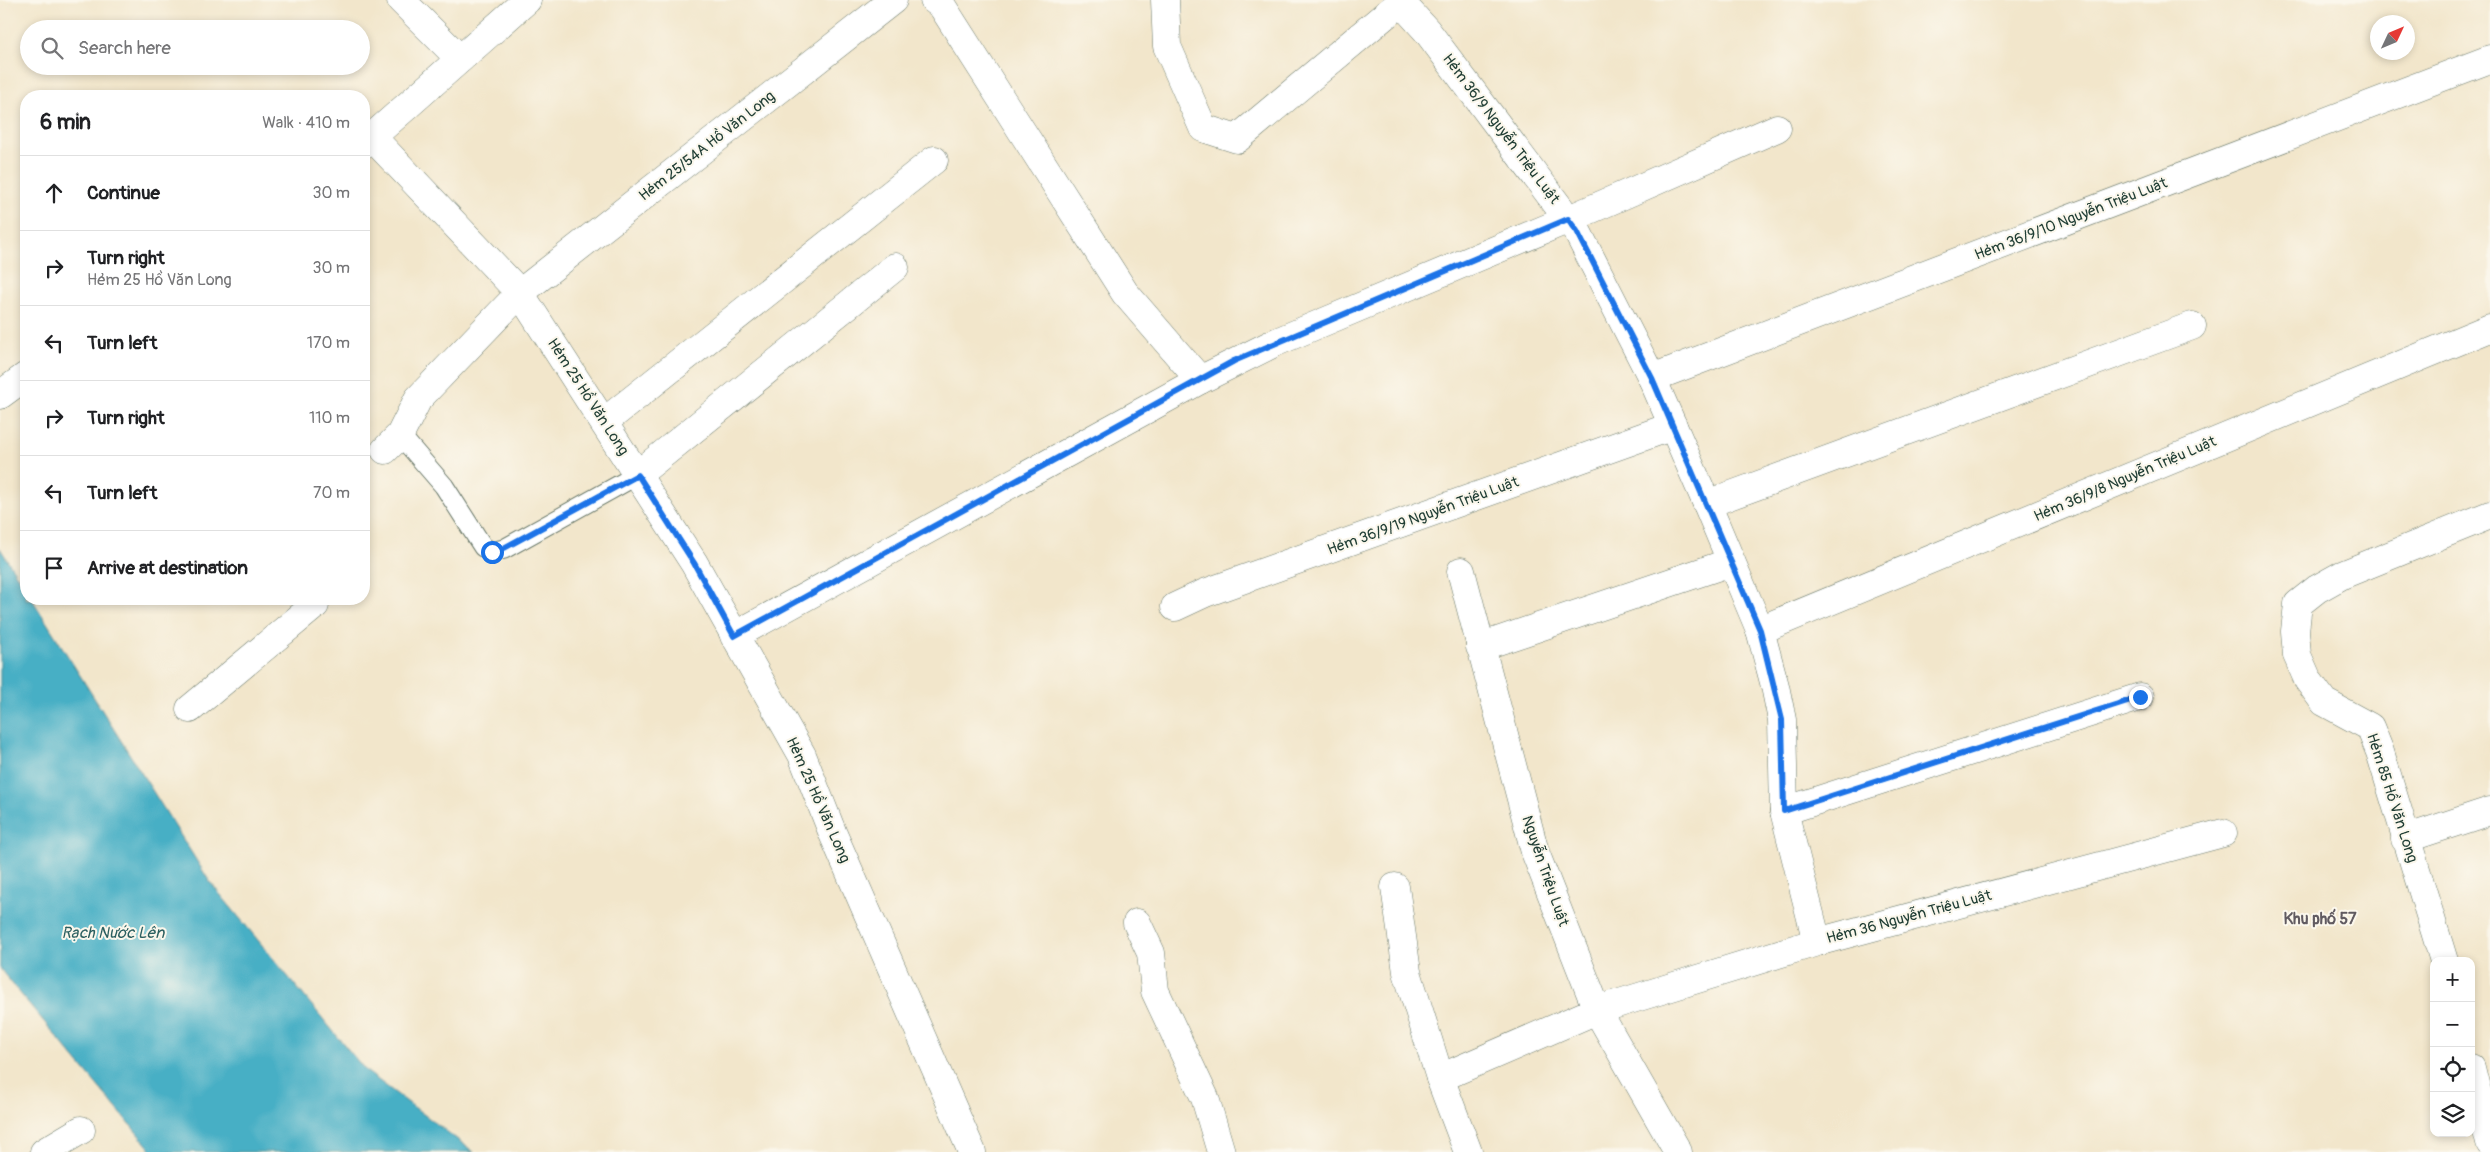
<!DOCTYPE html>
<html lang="en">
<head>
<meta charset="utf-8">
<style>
  body { margin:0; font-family:Pangolin,sans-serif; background:#f6f6f6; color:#202124 }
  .controls { position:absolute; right:15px; bottom:15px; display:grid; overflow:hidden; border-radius:10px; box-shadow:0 2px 8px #0003 }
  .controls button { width:45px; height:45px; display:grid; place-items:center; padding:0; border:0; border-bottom:1px solid #e0e0e0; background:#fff; color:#202124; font:25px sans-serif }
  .compass { position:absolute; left:2370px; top:15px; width:45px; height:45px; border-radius:50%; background:#fff; box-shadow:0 2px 8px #0003; rotate:46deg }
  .stop { position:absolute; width:15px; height:15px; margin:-11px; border:4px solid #1a73e8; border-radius:50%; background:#fff }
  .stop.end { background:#1a73e8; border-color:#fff; box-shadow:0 1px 5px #0008 }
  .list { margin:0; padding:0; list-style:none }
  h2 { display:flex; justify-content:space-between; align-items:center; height:65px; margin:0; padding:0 20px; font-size:21px }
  h2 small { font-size:16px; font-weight:400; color:#757577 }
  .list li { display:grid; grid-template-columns:32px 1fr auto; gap:15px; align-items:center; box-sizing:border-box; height:75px; padding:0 20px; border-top:1px solid #e0e0e0 }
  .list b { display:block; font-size:19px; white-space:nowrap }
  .list p { margin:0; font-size:16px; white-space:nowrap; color:#757577 }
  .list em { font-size:16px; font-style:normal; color:#757577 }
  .icon { flex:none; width:28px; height:28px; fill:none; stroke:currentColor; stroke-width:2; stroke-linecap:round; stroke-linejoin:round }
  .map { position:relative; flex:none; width:2490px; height:1152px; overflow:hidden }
  .search { position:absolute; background:#fff; box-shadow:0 2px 8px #0003; left:20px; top:20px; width:350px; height:55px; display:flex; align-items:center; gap:12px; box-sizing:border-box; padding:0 18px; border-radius:28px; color:#757577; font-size:19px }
  .panel { position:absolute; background:#fff; box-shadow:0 2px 8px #0003; left:20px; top:90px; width:350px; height:515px; border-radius:20px }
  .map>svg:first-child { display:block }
</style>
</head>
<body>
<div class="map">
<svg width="2490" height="1152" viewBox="0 0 2490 1152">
  <rect width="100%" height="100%" fill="#fbf7ec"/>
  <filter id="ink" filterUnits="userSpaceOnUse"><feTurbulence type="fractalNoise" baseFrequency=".02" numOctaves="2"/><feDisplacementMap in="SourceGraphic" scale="10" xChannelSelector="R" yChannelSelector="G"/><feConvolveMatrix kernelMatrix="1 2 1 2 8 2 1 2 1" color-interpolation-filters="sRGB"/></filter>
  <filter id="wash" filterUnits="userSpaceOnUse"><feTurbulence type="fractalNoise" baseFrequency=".0096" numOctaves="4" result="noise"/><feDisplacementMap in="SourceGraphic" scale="20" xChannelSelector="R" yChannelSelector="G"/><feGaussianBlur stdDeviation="1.12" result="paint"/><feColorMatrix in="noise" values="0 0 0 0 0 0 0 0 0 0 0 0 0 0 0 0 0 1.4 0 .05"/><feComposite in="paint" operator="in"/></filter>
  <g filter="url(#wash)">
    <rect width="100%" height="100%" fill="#f2e6cb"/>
    <polygon fill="#47afc5" stroke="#33767c" points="0,548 26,590 26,599 32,599 210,882 366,1071 474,1152 153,1152 4,974 0,968"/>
  </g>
  <g filter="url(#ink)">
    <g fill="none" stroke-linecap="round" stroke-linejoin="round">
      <defs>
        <polyline id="lane" points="400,435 444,486 483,547 492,552 504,549 637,475"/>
        <g id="street">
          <polyline points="401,0 460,59"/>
          <polyline points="934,0 942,6 1125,293 1200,380 1274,343 1569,219 1777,128"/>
          <polyline points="1165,0 1167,46 1203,128 1237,139 1401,2"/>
          <polyline points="1399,0 1427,31 1577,231 1652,378 1707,504 1760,630 1775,686 1782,720 1784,811 1817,942"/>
          <polyline points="372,137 520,293 694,563 802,755 833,834 972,1152"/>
          <polyline points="364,144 527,0"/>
          <polyline points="1652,378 2490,59"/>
          <polyline points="0,395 26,376"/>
          <polyline points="604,422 934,160"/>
          <polyline points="385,450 400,435 418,399 520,293 893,0"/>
          <polyline points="637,475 895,267"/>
          <polyline points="1707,504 2192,326"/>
          <polyline points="1461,571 1535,852 1597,1010 1678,1152"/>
          <polyline points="1175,607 1205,593 1673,426"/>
          <polyline points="1760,630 2490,328"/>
          <polyline points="734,636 1200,380"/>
          <polyline points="1480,647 1731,562"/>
          <polyline points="190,709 315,605"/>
          <polyline points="1784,811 2140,697"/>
          <polyline points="2405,839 2490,811"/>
          <polyline points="1395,887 1407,972 1440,1078 1468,1152"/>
          <polyline points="1137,923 1151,953 1155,991 1205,1098 1221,1152"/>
          <polyline points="2444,961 2380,752 2370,727 2324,702 2308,680 2297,655 2295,631 2298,604 2317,589 2342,575 2490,515"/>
          <polyline points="2471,1068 2490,1143"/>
          <polyline points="1440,1078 1597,1010 1817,942 2223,833"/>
          <polyline points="44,1152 81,1130"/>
        </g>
      </defs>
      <use href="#lane" stroke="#697869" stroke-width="21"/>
      <use href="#street" stroke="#697869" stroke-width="29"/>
      <use href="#lane" stroke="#fff" stroke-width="19"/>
      <use href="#street" stroke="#fff" stroke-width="28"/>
    </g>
  </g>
  <g fill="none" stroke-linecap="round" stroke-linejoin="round" filter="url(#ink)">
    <polyline stroke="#1a73e8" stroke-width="6" points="492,552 504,548 638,475 694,563 734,636 1234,361 1568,219 1577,231 1652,378 1760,630 1782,720 1784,811 2140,697"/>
  </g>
  <g text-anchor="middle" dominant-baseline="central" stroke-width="4" stroke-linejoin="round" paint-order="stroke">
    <g font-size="15" fill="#1f3d34" stroke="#fbf7ec">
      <text transform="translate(1501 129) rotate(53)">Hẻm 36/9 Nguyễn Triệu Luật</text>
      <text transform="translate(707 146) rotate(-38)">Hẻm 25/54A Hồ Văn Long</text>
      <text transform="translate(2071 219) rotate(-21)">Hẻm 36/9/10 Nguyễn Triệu Luật</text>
      <text transform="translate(588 397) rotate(57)">Hẻm 25 Hồ Văn Long</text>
      <text transform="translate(2125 479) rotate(-23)">Hẻm 36/9/8 Nguyễn Triệu Luật</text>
      <text transform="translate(1423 516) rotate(-20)">Hẻm 36/9/19 Nguyễn Triệu Luật</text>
      <text transform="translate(2392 798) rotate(72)">Hẻm 85 Hồ Văn Long</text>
      <text transform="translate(818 800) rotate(66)">Hẻm 25 Hồ Văn Long</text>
      <text transform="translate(1545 871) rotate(71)">Nguyễn Triệu Luật</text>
      <text transform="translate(1909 917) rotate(-15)">Hẻm 36 Nguyễn Triệu Luật</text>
    </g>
    <g font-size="16" font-weight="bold" fill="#615b61" stroke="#fbf7ec">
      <text x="2320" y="919">Khu phố 57</text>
    </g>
    <g font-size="16" font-style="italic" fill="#2b5f60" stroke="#fbf7ec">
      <text x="113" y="933">Rạch Nước Lên</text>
    </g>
  </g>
</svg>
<div class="controls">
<button>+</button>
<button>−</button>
<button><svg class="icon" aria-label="locate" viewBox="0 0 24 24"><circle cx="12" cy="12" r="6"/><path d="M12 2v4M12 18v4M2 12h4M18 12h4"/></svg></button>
<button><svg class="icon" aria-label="layers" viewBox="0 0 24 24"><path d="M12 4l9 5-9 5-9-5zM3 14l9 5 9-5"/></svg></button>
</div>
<svg class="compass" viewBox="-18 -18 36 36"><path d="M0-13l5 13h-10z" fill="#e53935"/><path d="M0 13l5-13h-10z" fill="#757577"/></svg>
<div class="stop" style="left:492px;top:552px"></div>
<div class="stop end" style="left:2140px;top:697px"></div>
<div class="search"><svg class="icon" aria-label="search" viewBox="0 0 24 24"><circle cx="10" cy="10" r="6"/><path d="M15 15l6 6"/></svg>Search here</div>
<section class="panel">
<h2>6 min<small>Walk · 410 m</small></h2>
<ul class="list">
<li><svg class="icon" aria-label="ahead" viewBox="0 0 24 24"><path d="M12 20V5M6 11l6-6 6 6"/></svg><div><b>Continue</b></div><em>30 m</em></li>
<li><svg class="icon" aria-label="right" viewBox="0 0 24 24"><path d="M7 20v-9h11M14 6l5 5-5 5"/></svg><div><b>Turn right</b><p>Hẻm 25 Hồ Văn Long</p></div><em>30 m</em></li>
<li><svg class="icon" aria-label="left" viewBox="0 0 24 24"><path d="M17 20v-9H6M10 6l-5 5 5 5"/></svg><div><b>Turn left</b></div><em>170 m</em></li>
<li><svg class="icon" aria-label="right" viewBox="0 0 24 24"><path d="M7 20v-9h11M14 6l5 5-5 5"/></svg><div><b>Turn right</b></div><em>110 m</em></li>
<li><svg class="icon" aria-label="left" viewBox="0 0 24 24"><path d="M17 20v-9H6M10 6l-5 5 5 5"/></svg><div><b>Turn left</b></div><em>70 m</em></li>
<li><svg class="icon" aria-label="arrive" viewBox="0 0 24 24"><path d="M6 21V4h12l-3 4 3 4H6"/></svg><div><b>Arrive at destination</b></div></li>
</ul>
</section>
</div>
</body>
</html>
